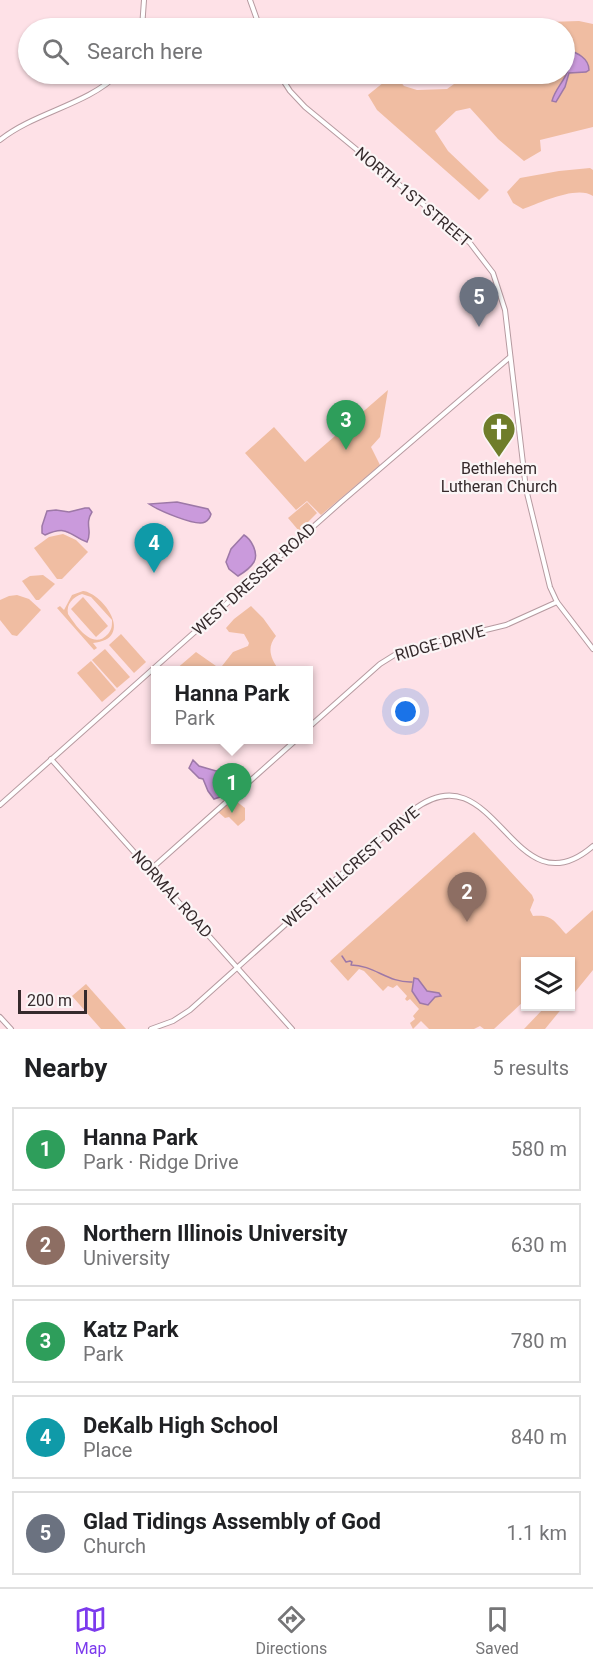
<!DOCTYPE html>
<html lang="en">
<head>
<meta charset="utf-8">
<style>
  body { margin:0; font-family:Roboto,sans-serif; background:#f6f6f6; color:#202124 }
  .controls { position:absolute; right:18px; bottom:18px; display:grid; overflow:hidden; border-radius:0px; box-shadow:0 2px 4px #0004 }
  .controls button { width:54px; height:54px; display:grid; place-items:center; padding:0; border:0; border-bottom:2px solid #e0e0e0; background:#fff; color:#202124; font:30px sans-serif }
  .scale { position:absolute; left:18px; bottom:15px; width:69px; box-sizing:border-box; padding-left:6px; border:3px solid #352a2c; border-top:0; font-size:16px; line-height:21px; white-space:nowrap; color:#352a2c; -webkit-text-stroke:4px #fbf5f6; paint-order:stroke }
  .you { position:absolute; left:406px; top:712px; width:21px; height:21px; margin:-15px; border:4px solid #fff; border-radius:50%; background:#1a73e8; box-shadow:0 0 0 9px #1a73e833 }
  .badge { display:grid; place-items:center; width:39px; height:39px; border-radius:50%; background:#7c3aed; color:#fff; font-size:20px; font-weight:700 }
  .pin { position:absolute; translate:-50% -50px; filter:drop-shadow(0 2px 3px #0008) }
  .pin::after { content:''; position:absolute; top:32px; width:21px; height:18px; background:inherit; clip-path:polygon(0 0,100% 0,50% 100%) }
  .popup { position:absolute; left:151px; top:666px; width:162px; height:78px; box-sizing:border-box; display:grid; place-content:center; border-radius:0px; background:#fff; filter:drop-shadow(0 2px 4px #0005); font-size:20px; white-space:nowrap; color:#757577 }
  .popup b { font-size:22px; color:#202124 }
  .popup::after { content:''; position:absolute; left:50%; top:100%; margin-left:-12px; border:12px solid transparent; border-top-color:#fff }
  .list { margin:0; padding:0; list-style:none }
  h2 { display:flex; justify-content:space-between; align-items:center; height:78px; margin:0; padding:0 24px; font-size:26px }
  h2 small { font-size:20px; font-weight:400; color:#757577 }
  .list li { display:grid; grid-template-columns:39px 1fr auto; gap:18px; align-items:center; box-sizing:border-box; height:84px; margin:0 12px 12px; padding:0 12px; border:2px solid #e0e0e0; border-radius:0px }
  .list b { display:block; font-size:22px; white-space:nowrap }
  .list p { margin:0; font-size:20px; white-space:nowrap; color:#757577 }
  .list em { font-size:20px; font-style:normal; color:#757577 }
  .icon { flex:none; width:33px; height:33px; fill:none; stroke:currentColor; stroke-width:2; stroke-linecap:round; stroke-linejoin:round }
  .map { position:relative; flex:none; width:593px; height:1029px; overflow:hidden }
  .search { position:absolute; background:#fff; box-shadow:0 2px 4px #0004; left:18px; right:18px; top:18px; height:66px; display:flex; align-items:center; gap:15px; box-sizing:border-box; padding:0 21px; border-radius:33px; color:#757577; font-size:22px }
  .sheet { height:558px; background:#fff }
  nav { display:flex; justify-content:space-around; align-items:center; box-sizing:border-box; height:84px; border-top:2px solid #e0e0e0; background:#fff; font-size:16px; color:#757577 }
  nav a { display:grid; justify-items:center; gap:3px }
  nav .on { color:#7c3aed }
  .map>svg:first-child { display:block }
</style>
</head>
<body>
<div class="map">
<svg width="593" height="1029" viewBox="0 0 593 1029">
  <rect width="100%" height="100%" fill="#fee1e7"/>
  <g fill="#f0bda2" fill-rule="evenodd">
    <polygon points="579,21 593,24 593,127 540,140 541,151 524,161 498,139 470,108 456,111 435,131 448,151 489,190 479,200 377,110 368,95 394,74 404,86 417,90 447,89 468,74 564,74 564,28 538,28 548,22"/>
    <path d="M590 168 593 170V196C577 185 540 203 523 209L513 203 507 192 520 178 559 171Z"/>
    <polygon points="388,390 380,437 371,447 380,465 321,515 307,501 296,510 245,453 274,427 305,462"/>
    <polygon points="307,502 317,513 299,531 288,518"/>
    <polygon points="63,534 76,540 88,552 62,579 57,579 34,548 49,537"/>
    <polygon points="43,575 55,584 39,600 36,600 22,581 30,576"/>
    <path d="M83 591C103 593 136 639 93 643L97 648 94 650 57 608 60 606 64 610 72 595ZM82 594 91 597 112 620C112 626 112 629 108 634 93 651 76 626 68 614 66 604 73 597 82 594Z"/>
    <polygon points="17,595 29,599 41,610 17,636 12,635 0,620 0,600 9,596"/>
    <polygon points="83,597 108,626 96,637 71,609"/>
    <path d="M251 606 263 618 276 636C266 648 271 659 279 670H175L196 652 216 666H222L233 652 248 646 249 643 244 634 229 632 226 628 234 619Z"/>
    <polygon points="121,634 146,662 134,673 109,645"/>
    <polygon points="105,649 130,677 117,688 92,660"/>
    <polygon points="91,661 116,690 102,702 77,673"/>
    <polygon points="232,798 245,808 245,820 238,826 229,817 225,818 217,811"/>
    <path d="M474 832 532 895 534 900 530 910 533 916C552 914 554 921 566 934L593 910V970L571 997 570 962H526L525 1000 494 1029H484L480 1026 474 1029H429L421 1021 413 1029 410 1023 415 1019 413 1016 419 1009 410 999 407 1001 405 999 407 996 397 985 393 988 388 986 383 991 364 971 359 969 348 981 330 961Z"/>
    <polygon points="86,984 126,1029 101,1029 72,996"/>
    <polygon points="545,1007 563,1007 545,1029 524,1029"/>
  </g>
  <g fill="#ca9adc" stroke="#9d78a7" stroke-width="1.5">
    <path d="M567 49C577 53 589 58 589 70L586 72 569 73 565 87 556 102 552 101C555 89 564 82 568 70L566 68 565 50Z"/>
    <path d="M177 502 208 509 211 514C210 518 209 520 205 522 196 527 158 510 149 504Z"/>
    <path d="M85 508H89L92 512C84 524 93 532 87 542 69 536 69 524 45 535L42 533V526L47 511 56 510 69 512Z"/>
    <path d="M244 535C251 539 259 553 254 562 251 567 243 573 238 576L229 569 226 562 231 549Z"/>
    <path d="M193 760 199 766 216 771 219 770 228 775C231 784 225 784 222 791 221 793 222 795 220 797L214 799 208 791 203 779 199 778 189 768Z"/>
    <polygon points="414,978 418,979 427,991 439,993 441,996 435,997 428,1005 420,1003 412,991"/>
  </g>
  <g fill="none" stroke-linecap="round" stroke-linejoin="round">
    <path stroke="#9d78a7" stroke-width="1.5" d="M342 956 346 962 350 961 352 962 351 965C374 965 388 983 412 982"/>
    <defs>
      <g id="secondary">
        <polyline points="250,0 260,28"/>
        <polyline points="142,28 144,0"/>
        <polyline points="279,74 290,91 305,107 470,243 493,273 505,310 526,489 550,587 557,602 593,649"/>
        <path d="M0 140C35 112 87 105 118 74"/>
        <polyline points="308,728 380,664 396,654 428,644 506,625 557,602"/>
        <polyline points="51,759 292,1029"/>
        <polyline points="0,805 341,502 510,357"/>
        <polyline points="150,870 296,740"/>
        <polyline points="0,1017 11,1029"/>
        <path d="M151 1029 173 1021 190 1010 412 811C496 745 512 916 593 846"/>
      </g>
    </defs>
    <use href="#secondary" stroke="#b69aa0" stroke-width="6"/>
    <use href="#secondary" stroke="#fff" stroke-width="4"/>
  </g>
  <defs>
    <symbol id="church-pin" viewBox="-11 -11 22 30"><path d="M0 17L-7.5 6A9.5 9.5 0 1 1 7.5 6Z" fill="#6f7d2a" stroke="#fbf5f6"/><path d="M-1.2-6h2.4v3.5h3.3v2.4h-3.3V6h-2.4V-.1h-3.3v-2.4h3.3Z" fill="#fff"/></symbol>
  </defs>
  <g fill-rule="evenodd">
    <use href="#church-pin" x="480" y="410" width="38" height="52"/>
  </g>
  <g text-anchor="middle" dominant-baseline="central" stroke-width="4.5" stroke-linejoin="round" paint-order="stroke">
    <g font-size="16" fill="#352a2c" stroke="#fbf5f6">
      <text transform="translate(413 197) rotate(40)">NORTH 1ST STREET</text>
      <text transform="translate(254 579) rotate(-42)">WEST DRESSER ROAD</text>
      <text transform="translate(440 643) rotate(-16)">RIDGE DRIVE</text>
      <text transform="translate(351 867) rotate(-41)">WEST HILLCREST DRIVE</text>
      <text transform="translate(172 894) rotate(48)">NORMAL ROAD</text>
    </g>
    <g font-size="16" fill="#352a2c" stroke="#fbf5f6">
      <text x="499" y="468">Bethlehem<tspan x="499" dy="18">Lutheran Church</tspan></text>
    </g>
  </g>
</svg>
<div class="controls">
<button><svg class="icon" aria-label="layers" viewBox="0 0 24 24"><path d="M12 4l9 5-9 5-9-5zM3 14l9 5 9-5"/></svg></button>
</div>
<div class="scale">200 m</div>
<div class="you"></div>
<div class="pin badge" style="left:232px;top:813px;background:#2e9e5b">1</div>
<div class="popup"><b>Hanna Park</b>Park</div>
<div class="pin badge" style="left:467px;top:922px;background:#8d6e63">2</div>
<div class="pin badge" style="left:346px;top:450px;background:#2e9e5b">3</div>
<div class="pin badge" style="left:154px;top:573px;background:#0f9aa8">4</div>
<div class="pin badge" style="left:479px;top:327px;background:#6b7280">5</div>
<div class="search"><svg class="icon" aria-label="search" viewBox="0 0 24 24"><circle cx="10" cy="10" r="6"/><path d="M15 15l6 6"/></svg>Search here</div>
</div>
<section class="sheet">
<h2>Nearby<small>5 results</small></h2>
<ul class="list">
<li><span class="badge" style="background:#2e9e5b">1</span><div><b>Hanna Park</b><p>Park · Ridge Drive</p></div><em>580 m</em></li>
<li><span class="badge" style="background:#8d6e63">2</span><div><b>Northern Illinois University</b><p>University</p></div><em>630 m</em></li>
<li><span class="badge" style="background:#2e9e5b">3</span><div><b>Katz Park</b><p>Park</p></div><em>780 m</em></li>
<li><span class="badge" style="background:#0f9aa8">4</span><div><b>DeKalb High School</b><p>Place</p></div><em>840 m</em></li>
<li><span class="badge" style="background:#6b7280">5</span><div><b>Glad Tidings Assembly of God</b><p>Church</p></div><em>1.1 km</em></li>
</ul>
</section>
<nav>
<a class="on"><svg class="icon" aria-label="map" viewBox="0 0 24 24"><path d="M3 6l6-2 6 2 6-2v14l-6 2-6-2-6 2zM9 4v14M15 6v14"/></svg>Map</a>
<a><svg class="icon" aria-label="directions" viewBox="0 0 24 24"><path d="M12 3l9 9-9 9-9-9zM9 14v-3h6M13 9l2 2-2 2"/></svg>Directions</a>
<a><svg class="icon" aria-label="saved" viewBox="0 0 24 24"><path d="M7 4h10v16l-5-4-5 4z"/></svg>Saved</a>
</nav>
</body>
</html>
